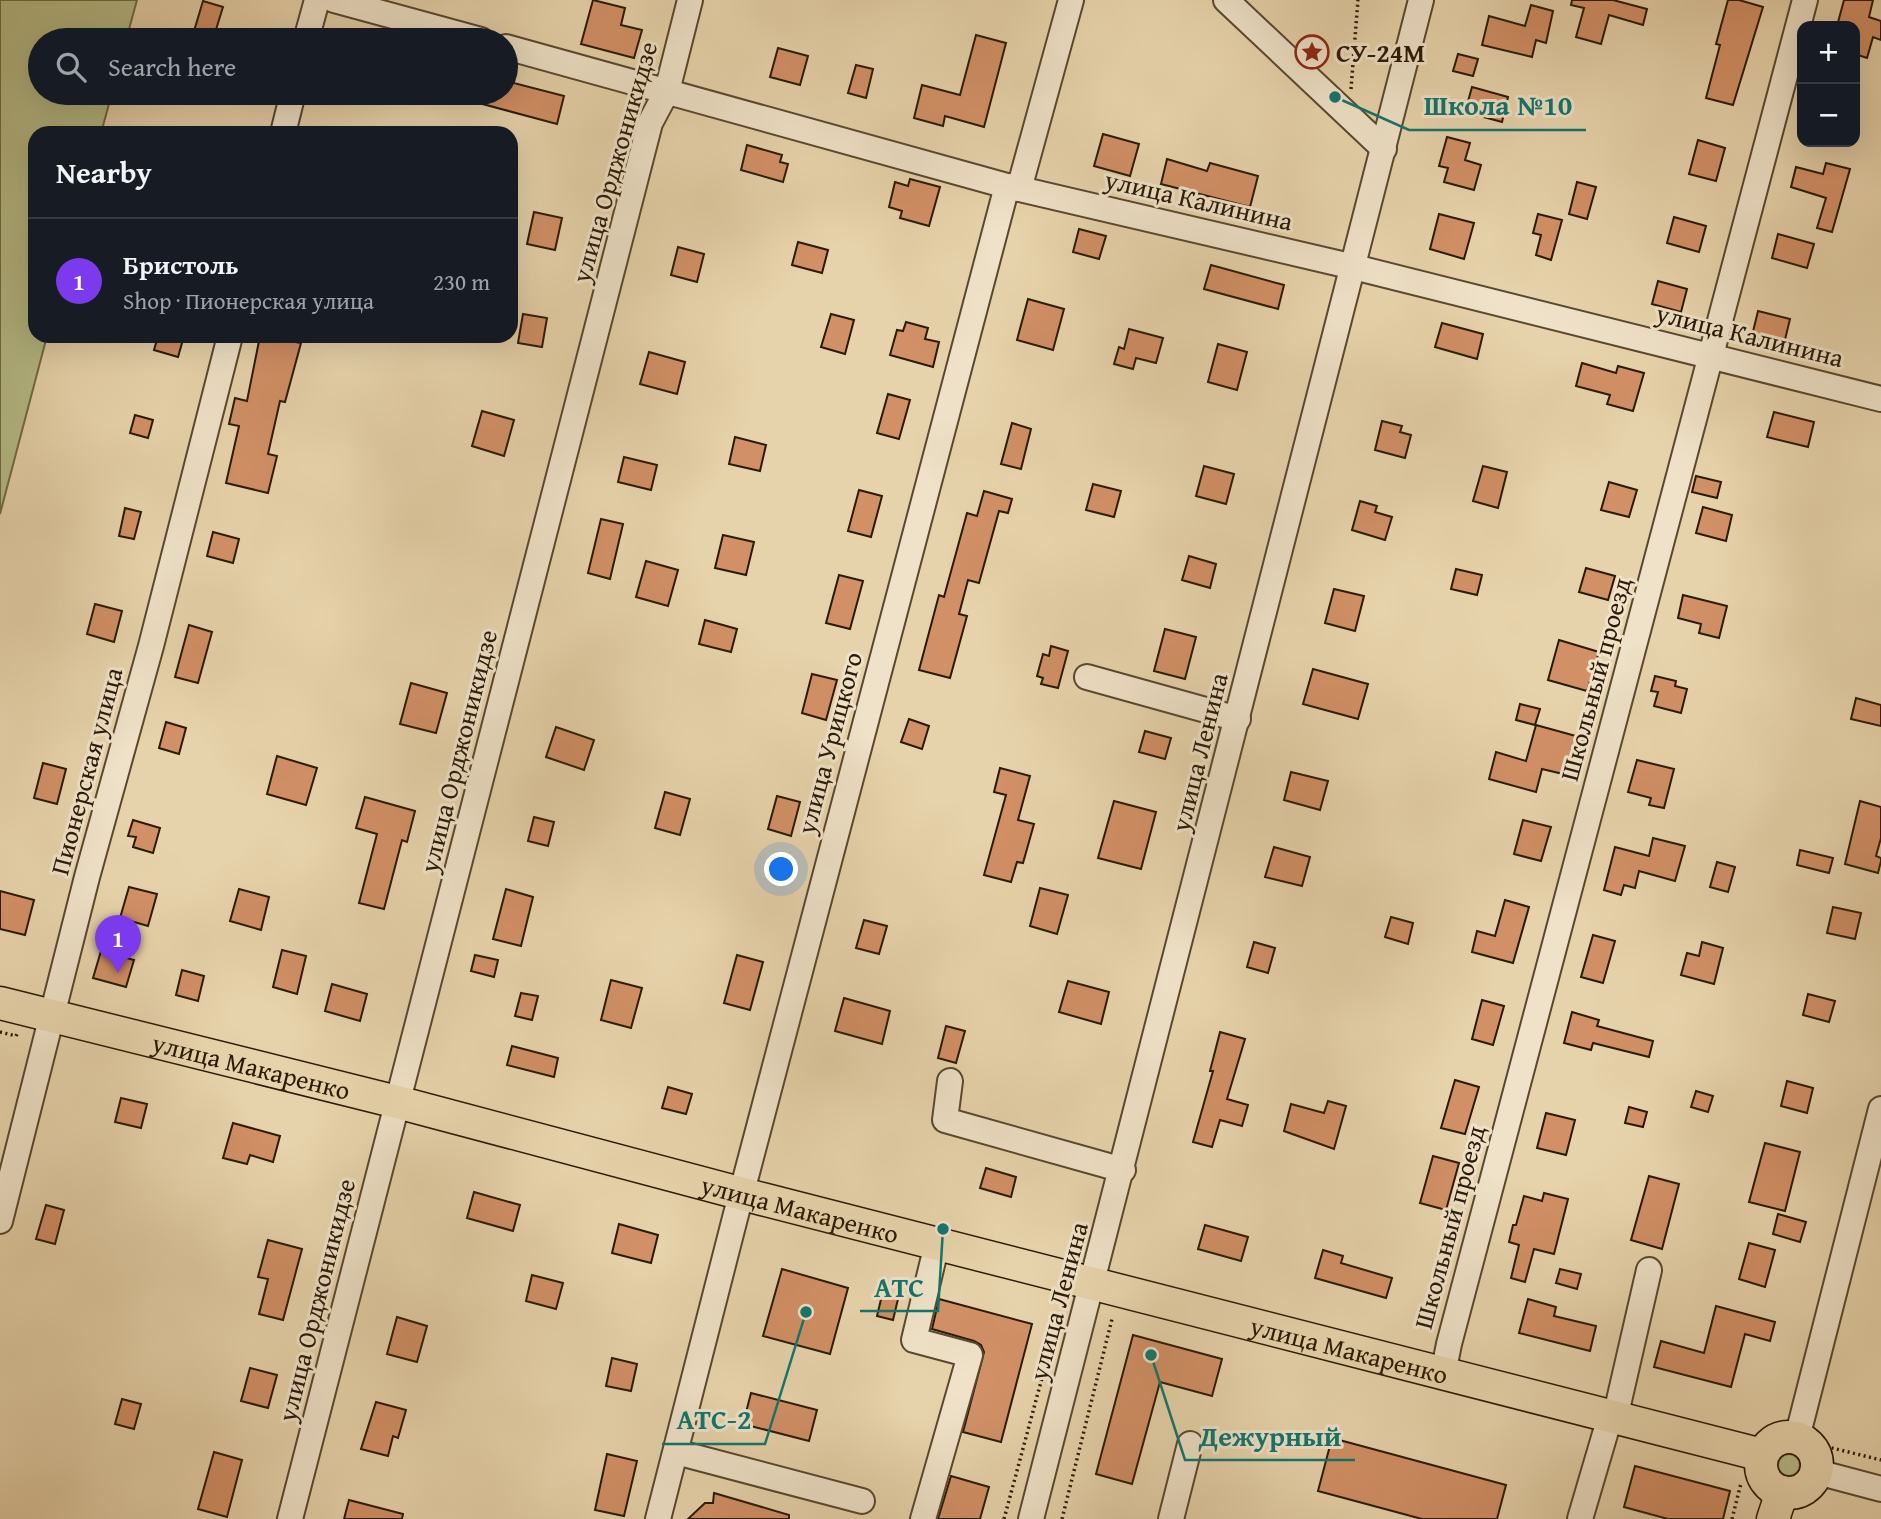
<!DOCTYPE html>
<html lang="en">
<head>
<meta charset="utf-8">
<style>
  body { margin:0; font-family:"Gentium Book Plus",serif; background:#242831; color:#f1f3f6 }
  .controls { position:absolute; right:21px; top:21px; display:grid; overflow:hidden; border-radius:14px; box-shadow:0 7px 28px #0002 }
  .controls button { width:63px; height:63px; display:grid; place-items:center; padding:0; border:0; border-bottom:2px solid #363941; background:#171b24; color:#f1f3f6; font:35px sans-serif }
  .you { position:absolute; left:782px; top:870px; width:24px; height:24px; margin:-18px; border:5px solid #fff; border-radius:50%; background:#1a73e8; box-shadow:0 0 0 10px #1a73e833 }
  .badge { display:grid; place-items:center; width:46px; height:46px; border-radius:50%; background:#7c3aed; color:#fff; font-size:23px; font-weight:700 }
  .pin { position:absolute; translate:-50% -58px; filter:drop-shadow(0 2px 4px #0008) }
  .pin::after { content:''; position:absolute; top:37px; width:24px; height:21px; background:inherit; clip-path:polygon(0 0,100% 0,50% 100%) }
  .list { margin:0; padding:0; list-style:none }
  h2 { display:flex; justify-content:space-between; align-items:center; height:91px; margin:0; padding:0 28px; font-size:30px }
  h2 small { font-size:23px; font-weight:400; color:#9ea1a6 }
  .list li { display:grid; grid-template-columns:46px 1fr auto; gap:21px; align-items:center; box-sizing:border-box; height:126px; padding:0 28px; border-top:2px solid #363941 }
  .list b { display:block; font-size:26px; white-space:nowrap }
  .list p { margin:0; font-size:23px; white-space:nowrap; color:#9ea1a6 }
  .list em { font-size:23px; font-style:normal; color:#9ea1a6 }
  .icon { flex:none; width:38px; height:38px; fill:none; stroke:currentColor; stroke-width:2; stroke-linecap:round; stroke-linejoin:round }
  .map { position:relative; flex:none; width:1881px; height:1519px; overflow:hidden }
  .search { position:absolute; background:#171b24; box-shadow:0 7px 28px #0002; left:28px; top:28px; width:490px; height:77px; display:flex; align-items:center; gap:18px; box-sizing:border-box; padding:0 24px; border-radius:38px; color:#9ea1a6; font-size:26px }
  .panel { position:absolute; background:#171b24; box-shadow:0 7px 28px #0002; left:28px; top:126px; width:490px; height:217px; border-radius:21px }
  .map>svg:first-child { display:block }
</style>
</head>
<body>
<div class="map">
<svg width="1881" height="1519" viewBox="0 0 1881 1519">
  <rect width="100%" height="100%" fill="#e7d3ab"/>
  <filter id="stains"><feTurbulence type="fractalNoise" baseFrequency=".00286" numOctaves="4"/><feColorMatrix values="0 0 0 0 .2 0 0 0 0 .09 0 0 0 0 .02 0 0 0 .5 -.17"/></filter>
  <radialGradient id="worn" r=".72"><stop offset=".6" stop-color="#630" stop-opacity="0"/><stop offset="1" stop-color="#630" stop-opacity=".3"/></radialGradient>
  <g fill="#b6bc88" stroke="#706b47" stroke-width="2">
    <polygon points="0,0 137,0 126,40 40,40 40,93 112,93 101,133 35,133 35,336 47,336 0,514"/>
    <circle cx="1789" cy="1465" r="11"/>
  </g>
  <g fill="#d29066" stroke="#2a1a06" stroke-width="2">
    <polygon points="593,0 625,8 621,25 642,30 634,58 581,44"/>
    <polygon points="1572,0 1613,0 1647,9 1643,25 1609,15 1601,44 1576,37 1584,8 1571,5"/>
    <polygon points="1728,0 1739,0 1763,7 1733,105 1706,98 1720,45 1716,44"/>
    <polygon points="1844,0 1873,0 1869,17 1881,21 1881,40 1873,37 1867,58 1855,54 1855,26 1837,26"/>
    <polygon points="203,1 223,7 214,36 194,31"/>
    <polygon points="1531,5 1553,11 1546,43 1536,40 1532,57 1482,45 1489,16 1525,26"/>
    <polygon points="976,35 1006,43 984,127 945,116 943,126 914,118 922,85 960,95"/>
    <polygon points="778,48 808,56 800,85 770,77"/>
    <polygon points="1458,54 1478,59 1473,76 1453,71"/>
    <polygon points="856,65 873,69 866,98 848,93"/>
    <polygon points="506,81 564,96 557,124 460,98 461,93 506,93"/>
    <polygon points="1472,87 1508,97 1502,122 1465,112"/>
    <polygon points="1103,134 1139,144 1130,176 1094,166"/>
    <polygon points="1447,137 1470,143 1465,160 1481,165 1474,190 1444,182 1448,168 1439,166"/>
    <polygon points="1698,140 1725,148 1716,181 1689,174"/>
    <polygon points="747,145 782,155 780,162 788,164 783,182 741,170"/>
    <polygon points="1167,159 1207,171 1210,163 1258,176 1250,207 1161,184"/>
    <polygon points="1826,163 1850,169 1832,232 1817,228 1826,198 1791,187 1796,167 1823,174"/>
    <polygon points="910,179 940,187 929,226 900,218 902,211 889,207 895,182 908,186"/>
    <polygon points="1577,182 1596,187 1587,219 1569,214"/>
    <polygon points="534,212 562,218 555,250 527,244"/>
    <polygon points="1439,214 1474,223 1464,259 1430,249"/>
    <polygon points="1538,214 1562,220 1551,260 1536,255 1541,235 1533,233"/>
    <polygon points="1674,217 1706,226 1699,252 1667,243"/>
    <polygon points="1079,229 1106,236 1099,259 1073,252"/>
    <polygon points="1778,234 1814,244 1807,268 1772,258"/>
    <polygon points="798,242 828,250 822,273 792,265"/>
    <polygon points="678,247 704,254 697,282 671,275"/>
    <polygon points="1211,265 1284,285 1278,309 1204,289"/>
    <polygon points="1658,281 1687,289 1681,312 1652,304"/>
    <polygon points="1028,299 1064,309 1053,350 1017,340"/>
    <polygon points="1758,311 1790,319 1783,348 1751,340"/>
    <polygon points="523,314 547,318 542,347 518,343"/>
    <polygon points="831,314 854,320 845,354 821,347"/>
    <polygon points="906,322 928,328 925,339 939,342 933,367 890,355 897,330 903,331"/>
    <polygon points="1442,323 1483,334 1477,359 1435,347"/>
    <polygon points="1129,329 1163,338 1156,363 1136,358 1133,369 1114,364 1119,347 1124,349"/>
    <polygon points="158,336 184,336 178,357 154,350"/>
    <polygon points="260,336 301,343 285,402 280,401 268,454 277,456 268,493 226,483 239,426 229,424 235,398 247,401"/>
    <polygon points="1218,344 1247,352 1237,390 1208,382"/>
    <polygon points="649,352 685,362 677,394 640,384"/>
    <polygon points="1582,363 1616,373 1618,366 1644,373 1633,411 1607,404 1610,395 1576,386"/>
    <polygon points="888,394 910,400 899,439 877,433"/>
    <polygon points="482,411 514,420 504,456 472,446"/>
    <polygon points="1774,412 1814,422 1808,447 1767,437"/>
    <polygon points="135,415 153,420 148,438 130,433"/>
    <polygon points="1382,421 1402,426 1400,432 1411,435 1405,458 1375,450"/>
    <polygon points="1012,423 1031,429 1021,469 1001,464"/>
    <polygon points="735,437 766,445 760,471 729,464"/>
    <polygon points="624,457 657,465 651,490 618,482"/>
    <polygon points="1204,466 1234,474 1226,504 1196,496"/>
    <polygon points="1483,466 1507,472 1498,508 1473,501"/>
    <polygon points="1696,476 1721,482 1717,498 1692,492"/>
    <polygon points="1609,482 1637,490 1629,517 1601,510"/>
    <polygon points="1093,484 1121,491 1114,517 1086,510"/>
    <polygon points="859,490 882,496 871,537 848,531"/>
    <polygon points="984,491 1012,499 1008,513 999,511 979,583 968,580 959,614 967,616 950,678 919,670 939,595 944,597 967,513 977,516"/>
    <polygon points="1360,501 1377,506 1375,512 1392,517 1385,540 1352,530"/>
    <polygon points="1703,507 1732,515 1726,541 1696,533"/>
    <polygon points="125,508 141,512 134,539 119,536"/>
    <polygon points="601,519 623,524 610,579 588,573"/>
    <polygon points="213,532 239,539 233,563 207,556"/>
    <polygon points="723,535 754,542 746,575 715,568"/>
    <polygon points="1189,556 1216,564 1210,588 1182,580"/>
    <polygon points="646,561 678,570 668,606 636,597"/>
    <polygon points="1586,568 1615,576 1608,600 1579,592"/>
    <polygon points="1456,569 1482,575 1477,595 1451,589"/>
    <polygon points="839,575 863,581 850,629 826,623"/>
    <polygon points="1334,589 1364,596 1355,631 1325,623"/>
    <polygon points="1683,595 1727,606 1719,638 1699,633 1701,624 1678,618"/>
    <polygon points="95,604 122,611 114,642 87,634"/>
    <polygon points="705,620 737,629 731,652 699,644"/>
    <polygon points="189,625 212,632 198,683 175,677"/>
    <polygon points="1165,629 1196,637 1185,679 1154,671"/>
    <polygon points="1559,640 1599,652 1587,691 1548,680"/>
    <polygon points="1051,646 1068,651 1058,688 1041,684 1043,678 1037,676 1043,654 1049,656"/>
    <polygon points="1313,669 1368,684 1358,719 1303,704"/>
    <polygon points="812,674 837,680 826,720 802,713"/>
    <polygon points="1655,676 1676,681 1675,686 1687,689 1681,713 1654,706 1658,692 1651,691"/>
    <polygon points="411,683 447,693 436,733 400,724"/>
    <polygon points="1856,698 1881,705 1881,726 1851,719"/>
    <polygon points="1520,704 1540,709 1535,725 1516,720"/>
    <polygon points="909,719 929,726 922,749 901,742"/>
    <polygon points="166,722 186,728 179,754 159,748"/>
    <polygon points="1536,725 1583,738 1575,766 1566,764 1563,774 1542,769 1536,792 1489,779 1496,752 1526,761"/>
    <polygon points="556,727 594,740 584,770 546,757"/>
    <polygon points="1145,731 1171,738 1165,759 1139,752"/>
    <polygon points="277,756 317,768 306,805 267,794"/>
    <polygon points="1637,760 1674,769 1664,808 1649,805 1651,798 1628,792"/>
    <polygon points="43,763 66,769 57,804 34,798"/>
    <polygon points="1000,768 1030,776 1018,820 1034,824 1023,863 1017,862 1011,882 984,875 1006,795 994,792"/>
    <polygon points="1291,772 1328,781 1320,810 1284,800"/>
    <polygon points="665,792 690,799 680,835 655,828"/>
    <polygon points="777,796 800,802 791,836 768,829"/>
    <polygon points="365,797 415,811 407,842 402,840 384,909 359,903 377,834 356,828"/>
    <polygon points="1114,801 1156,812 1141,869 1098,858"/>
    <polygon points="1860,801 1881,807 1881,838 1876,856 1881,858 1881,861 1878,873 1845,864"/>
    <polygon points="534,817 554,822 548,846 528,841"/>
    <polygon points="133,820 160,828 153,853 133,847 136,837 128,836"/>
    <polygon points="1523,820 1551,827 1541,861 1514,854"/>
    <polygon points="1653,838 1685,846 1675,881 1639,871 1635,888 1624,885 1621,895 1604,890 1615,847 1649,856"/>
    <polygon points="1274,847 1310,857 1302,886 1265,877"/>
    <polygon points="1800,850 1833,858 1829,873 1797,865"/>
    <polygon points="1717,862 1735,867 1728,892 1710,887"/>
    <polygon points="129,887 157,894 148,926 120,918"/>
    <polygon points="1040,888 1068,895 1057,934 1030,926"/>
    <polygon points="239,889 269,897 261,930 230,921"/>
    <polygon points="506,889 533,897 521,946 493,939"/>
    <polygon points="0,891 34,900 25,935 0,929"/>
    <polygon points="1505,900 1529,907 1513,963 1472,952 1477,931 1495,936"/>
    <polygon points="1833,907 1861,913 1855,939 1827,933"/>
    <polygon points="1391,917 1413,923 1408,944 1385,937"/>
    <polygon points="864,920 887,926 879,954 856,948"/>
    <polygon points="1593,935 1615,941 1603,983 1581,977"/>
    <polygon points="1254,942 1275,948 1268,973 1247,967"/>
    <polygon points="1702,942 1723,948 1714,984 1681,975 1687,953 1699,956"/>
    <polygon points="282,950 306,956 297,994 273,987"/>
    <polygon points="101,951 134,960 126,987 93,978"/>
    <polygon points="475,955 498,960 494,977 471,971"/>
    <polygon points="737,955 763,962 750,1010 724,1003"/>
    <polygon points="182,970 204,976 198,1001 176,995"/>
    <polygon points="611,980 642,988 631,1028 601,1020"/>
    <polygon points="1068,981 1109,992 1101,1024 1059,1012"/>
    <polygon points="332,984 367,994 360,1021 325,1011"/>
    <polygon points="521,993 538,996 532,1020 515,1016"/>
    <polygon points="1808,994 1835,1001 1829,1022 1803,1015"/>
    <polygon points="844,998 890,1011 882,1044 835,1031"/>
    <polygon points="1482,1000 1504,1006 1493,1045 1472,1039"/>
    <polygon points="1572,1012 1599,1020 1597,1026 1653,1041 1649,1057 1593,1043 1591,1050 1564,1043"/>
    <polygon points="946,1026 965,1031 956,1063 938,1058"/>
    <polygon points="1220,1032 1245,1039 1227,1099 1248,1105 1242,1126 1220,1120 1212,1147 1193,1142 1213,1071 1210,1071"/>
    <polygon points="512,1046 558,1058 554,1077 507,1065"/>
    <polygon points="1455,1080 1479,1087 1465,1134 1441,1128"/>
    <polygon points="1787,1081 1813,1088 1807,1113 1781,1106"/>
    <polygon points="668,1087 692,1094 686,1114 662,1108"/>
    <polygon points="1696,1091 1713,1096 1708,1112 1691,1107"/>
    <polygon points="121,1098 147,1104 141,1128 115,1122"/>
    <polygon points="1328,1101 1346,1106 1334,1149 1284,1131 1291,1104 1324,1113"/>
    <polygon points="1629,1107 1647,1112 1643,1127 1625,1123"/>
    <polygon points="1546,1113 1575,1120 1566,1155 1537,1148"/>
    <polygon points="233,1123 280,1136 273,1162 250,1155 247,1164 223,1158"/>
    <polygon points="1765,1143 1800,1152 1785,1211 1749,1202"/>
    <polygon points="1433,1156 1459,1163 1446,1210 1420,1203"/>
    <polygon points="986,1168 1016,1177 1011,1197 980,1188"/>
    <polygon points="1649,1176 1679,1184 1662,1249 1631,1240"/>
    <polygon points="474,1192 520,1205 513,1231 467,1218"/>
    <polygon points="1544,1193 1568,1199 1554,1254 1534,1249 1525,1282 1511,1278 1519,1245 1509,1242 1513,1225 1516,1225 1524,1196 1542,1201"/>
    <polygon points="46,1205 64,1210 55,1244 36,1239"/>
    <polygon points="1778,1214 1806,1222 1800,1242 1773,1234"/>
    <polygon points="619,1224 658,1235 651,1263 612,1253"/>
    <polygon points="1205,1225 1248,1237 1241,1261 1198,1249"/>
    <polygon points="268,1240 302,1249 283,1320 259,1314 268,1279 258,1277"/>
    <polygon points="1749,1243 1775,1250 1765,1287 1739,1279"/>
    <polygon points="1323,1250 1343,1256 1341,1263 1392,1278 1386,1298 1315,1278"/>
    <polygon points="782,1269 848,1288 830,1354 763,1336"/>
    <polygon points="1560,1269 1581,1274 1577,1289 1556,1283"/>
    <polygon points="532,1275 563,1283 556,1309 526,1301"/>
    <polygon points="882,1295 898,1299 893,1320 877,1316"/>
    <polygon points="939,1299 1032,1324 1001,1442 963,1432 984,1352 981,1345 974,1341 932,1329"/>
    <polygon points="1528,1299 1556,1307 1554,1316 1596,1326 1590,1351 1519,1333"/>
    <polygon points="1716,1306 1775,1322 1770,1341 1745,1334 1731,1387 1654,1367 1661,1341 1704,1353"/>
    <polygon points="397,1317 427,1326 417,1362 387,1354"/>
    <polygon points="1133,1335 1222,1359 1212,1396 1160,1382 1132,1484 1096,1474"/>
    <polygon points="612,1358 637,1364 631,1391 606,1386"/>
    <polygon points="250,1368 277,1375 268,1408 241,1401"/>
    <polygon points="751,1393 817,1410 809,1441 743,1424"/>
    <polygon points="122,1399 141,1404 134,1429 115,1424"/>
    <polygon points="376,1402 406,1410 398,1438 393,1436 388,1456 361,1449"/>
    <polygon points="1332,1438 1506,1485 1497,1519 1422,1519 1318,1491"/>
    <polygon points="214,1452 242,1460 227,1517 198,1509"/>
    <polygon points="607,1454 637,1461 624,1516 595,1510"/>
    <polygon points="1635,1466 1730,1491 1723,1519 1668,1519 1624,1507"/>
    <polygon points="951,1476 989,1487 980,1519 938,1519"/>
    <polygon points="714,1493 789,1515 789,1519 688,1519 705,1503 713,1503"/>
    <polygon points="349,1500 403,1514 402,1519 344,1519"/>
  </g>
  <g fill="none" stroke-linecap="round" stroke-linejoin="round">
    <defs>
      <g id="minor">
        <polyline points="334,0 481,40"/>
        <polyline points="1226,0 1384,149"/>
        <polyline points="306,40 317,0"/>
        <polyline points="506,47 1007,186 1354,267 1881,399"/>
        <polyline points="283,133 293,93"/>
        <polyline points="1019,189 1071,0"/>
        <polyline points="1087,677 1238,719"/>
        <polyline points="950,1081 945,1120 1123,1170"/>
        <polyline points="0,1221 87,877 151,646 230,336"/>
        <polyline points="1443,1374 1449,1344 1805,0"/>
        <polyline points="1615,1418 1649,1270"/>
        <polyline points="1797,1438 1881,1109"/>
        <polyline points="676,1452 862,1501"/>
        <polyline points="1817,1472 1881,1489"/>
        <polyline points="290,1519 650,123 667,91 690,0"/>
        <polyline points="658,1519 735,1218 1007,186"/>
        <polyline points="923,1519 970,1355 914,1340 937,1244"/>
        <polyline points="1031,1519 1421,0"/>
        <polyline points="1171,1519 1190,1444"/>
        <polyline points="1580,1519 1610,1417"/>
      </g>
      <g id="major">
        <path id="s1" d="M0 1003 397 1102 762 1199 1762 1455"/>
        <circle cx="1789" cy="1465" r="28"/>
        <polyline points="1773,1519 1782,1492"/>
      </g>
    </defs>
    <use href="#minor" stroke="#59482f" stroke-width="28"/>
    <use href="#major" stroke="#2a1a06" stroke-width="35"/>
    <g stroke="#2a1a06" stroke-width="3.5" stroke-dasharray="2 3.5" stroke-linecap="butt">
      <polyline points="1351,89 1358,0"/>
      <polyline points="0,1032 16,1036 17,1034"/>
      <polyline points="1818,1439 1828,1447 1881,1460"/>
      <polyline points="1004,1519 1049,1352"/>
      <polyline points="1062,1519 1112,1319"/>
      <polyline points="1732,1519 1741,1483"/>
    </g>
    <use href="#minor" stroke="#efe2c8" stroke-width="24"/>
    <use href="#major" stroke="#e7d3ab" stroke-width="32"/>
  </g>
  <defs>
    <symbol id="sight-ring" viewBox="-11 -11 22 22"><circle r="9.5" fill="#efe2c8" stroke="#8f2418" stroke-width="1.5"/><path d="M0-6L1.8-2.2L6-1.7L2.9 1.2L3.7 5.4L0 3.3L-3.7 5.4L-2.9 1.2L-6-1.7L-1.8-2.2Z" fill="#8f2418"/></symbol>
  </defs>
  <g fill-rule="evenodd">
    <use href="#sight-ring" x="1293" y="33" width="38" height="38"/>
  </g>
  <g text-anchor="middle" dominant-baseline="central" stroke-width="6" stroke-linejoin="round" paint-order="stroke">
    <g font-size="26" font-weight="bold" fill="#2a1a06" stroke="#efe2c8" text-anchor="start">
      <text x="1336" y="52">СУ-24М</text>
    </g>
    <g font-size="26" fill="#2a1a06" stroke="#efe2c8">
      <text transform="translate(614 162) rotate(-74)">улица Орджоникидзе</text>
      <text transform="translate(1199 200) rotate(13)">улица Калинина</text>
      <text transform="translate(1750 335) rotate(14)">улица Калинина</text>
      <text transform="translate(1595 679) rotate(-75)">Школьный проезд</text>
      <text transform="translate(829 743) rotate(-75)">улица Урицкого</text>
      <text transform="translate(458 751) rotate(-76)">улица Орджоникидзе</text>
      <text transform="translate(1199 752) rotate(-76)">улица Ленина</text>
      <text transform="translate(86 771) rotate(-75)">Пионерская улица</text>
      <text stroke="none"><textPath href="#s1" startOffset="259">улица Макаренко</textPath></text>
      <text stroke="none"><textPath href="#s1" startOffset="826">улица Макаренко</textPath></text>
      <text transform="translate(1449 1227) rotate(-75)">Школьный проезд</text>
      <text transform="translate(316 1300) rotate(-76)">улица Орджоникидзе</text>
      <text transform="translate(1058 1301) rotate(-75)">улица Ленина</text>
      <text stroke="none"><textPath href="#s1" startOffset="1393">улица Макаренко</textPath></text>
    </g>
  </g>
  <path fill="none" stroke="#0f766e" stroke-width="2.5" d="M1335 97L1409 130H1586M943 1229L938 1311H860M806 1312L765 1444H662M1151 1355L1185 1460H1355"/>
  <g fill="#0f766e" stroke="#efe2c8" stroke-width="2.5">
    <circle cx="1335" cy="97" r="7"/>
    <circle cx="943" cy="1229" r="7"/>
    <circle cx="806" cy="1312" r="7"/>
    <circle cx="1151" cy="1355" r="7"/>
  </g>
  <g font-size="28" text-anchor="middle" font-weight="bold" fill="#0f766e" stroke="#efe2c8" stroke-width="6" stroke-linejoin="round" paint-order="stroke">
    <text x="1498" y="115">Школа №10</text>
    <text x="899" y="1297">АТС</text>
    <text x="714" y="1429">АТС-2</text>
    <text x="1270" y="1446">Дежурный</text>
  </g>
  <rect width="100%" height="100%" filter="url(#stains)"/>
  <rect width="100%" height="100%" fill="url(#worn)"/>
</svg>
<div class="controls">
<button>+</button>
<button>−</button>
</div>
<div class="you"></div>
<div class="pin badge" style="left:118px;top:973px">1</div>
<div class="search"><svg class="icon" aria-label="search" viewBox="0 0 24 24"><circle cx="10" cy="10" r="6"/><path d="M15 15l6 6"/></svg>Search here</div>
<section class="panel">
<h2>Nearby<small></small></h2>
<ul class="list">
<li><span class="badge">1</span><div><b>Бристоль</b><p>Shop · Пионерская улица</p></div><em>230 m</em></li>
</ul>
</section>
</div>
</body>
</html>
